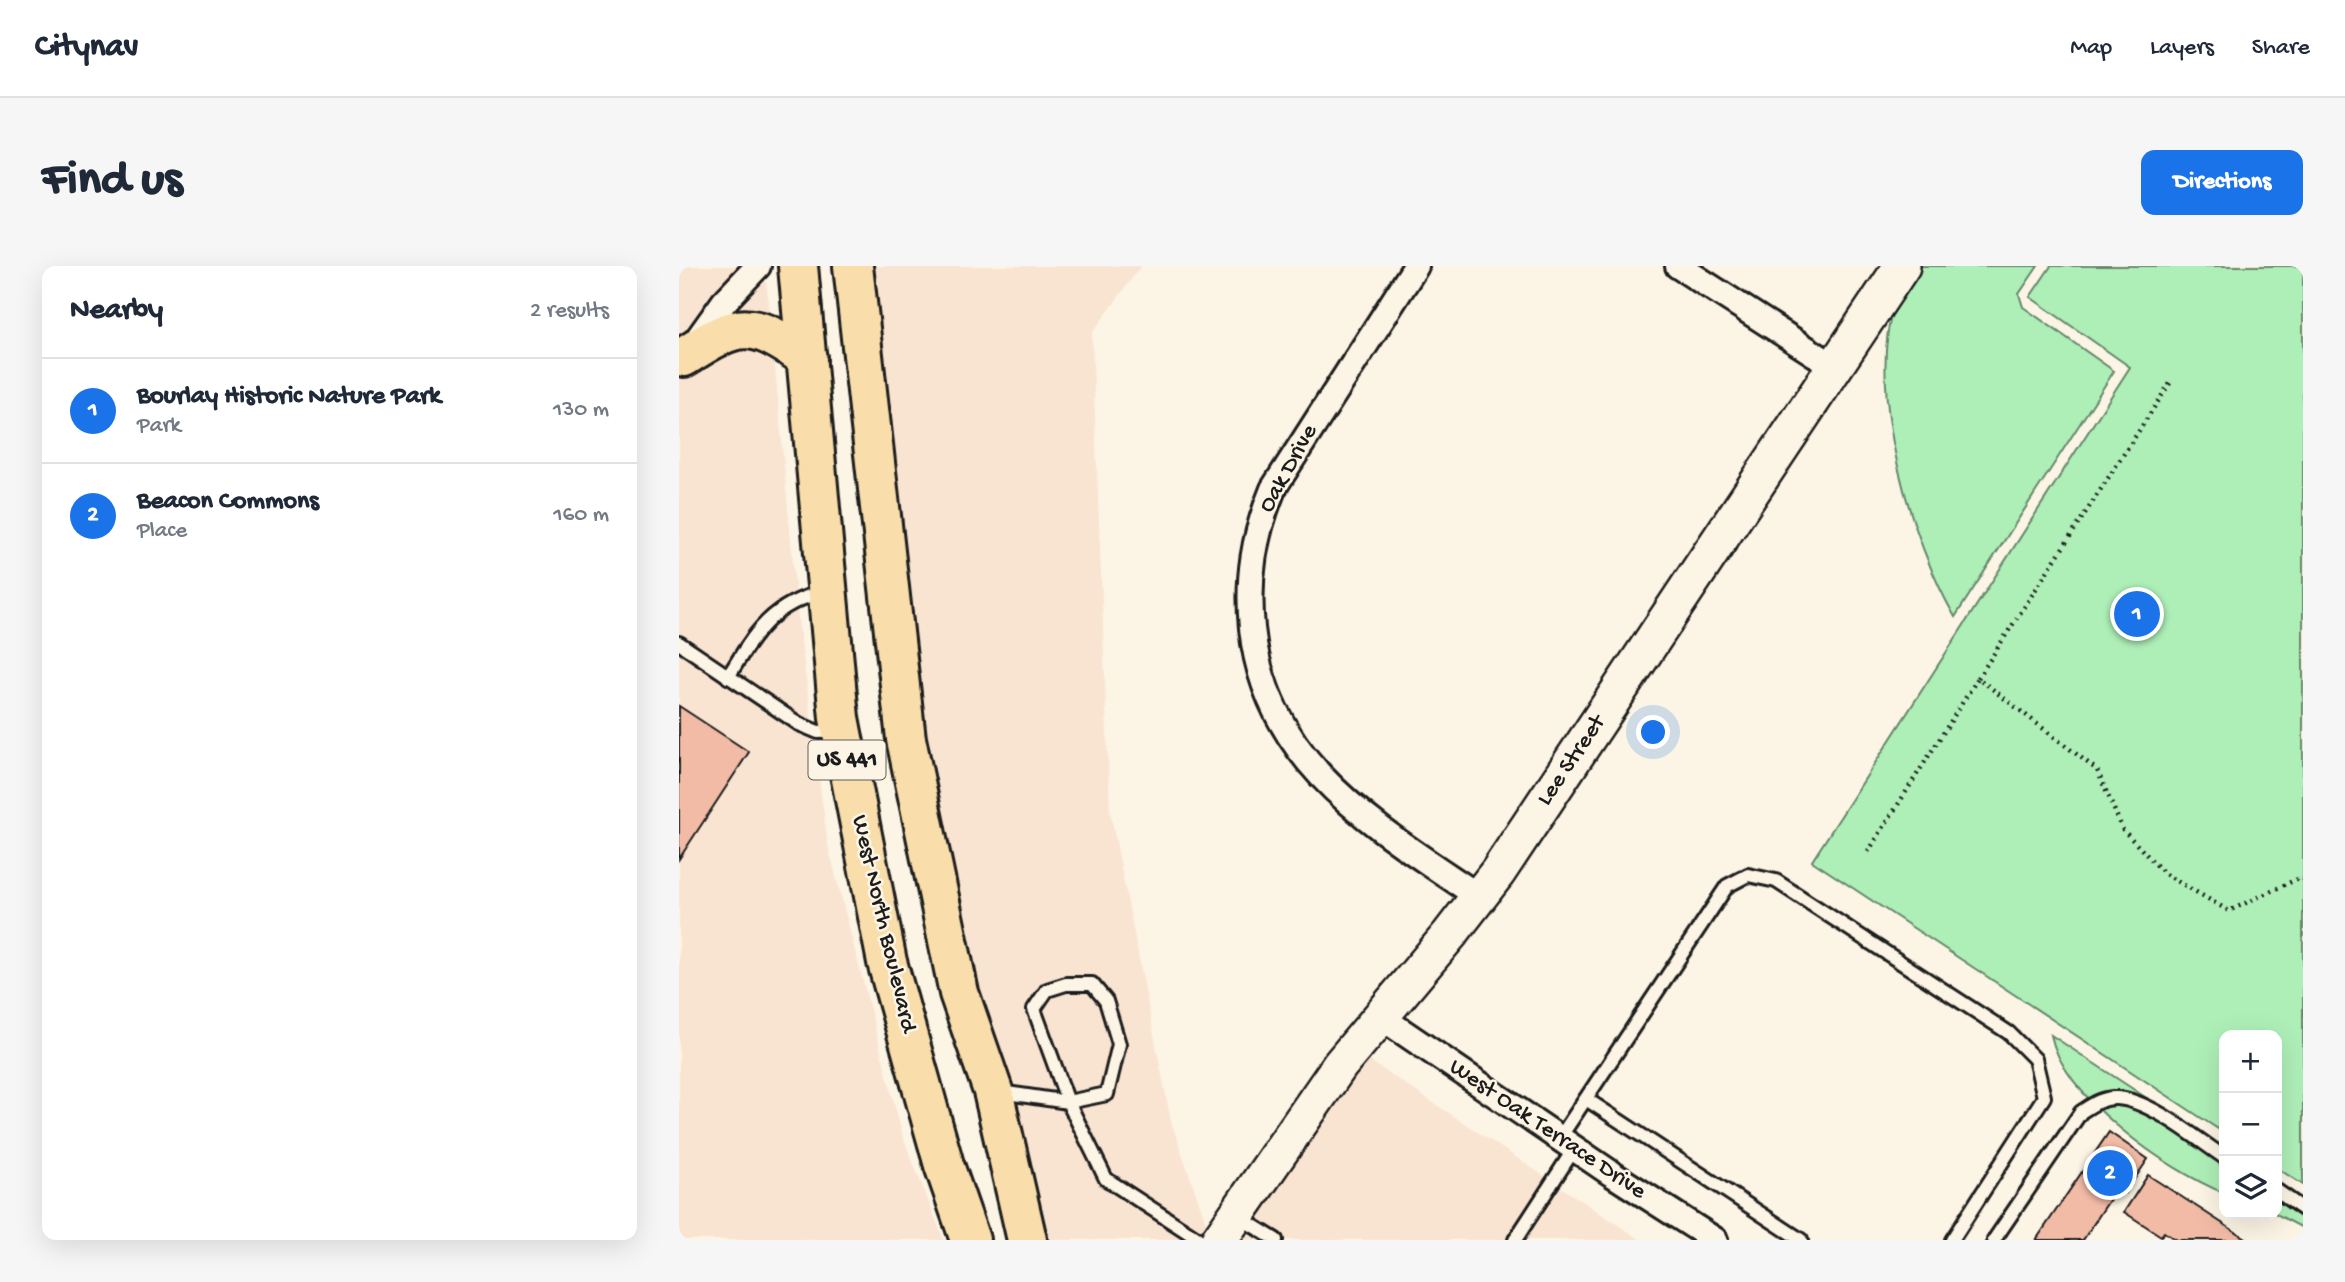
<!DOCTYPE html>
<html lang="en">
<head>
<meta charset="utf-8">
<style>
  body { margin:0; font-family:"Gochi Hand",sans-serif; background:#f6f6f7; color:#1f2937 }
  .controls { position:absolute; right:21px; bottom:21px; display:grid; overflow:hidden; border-radius:14px; box-shadow:0 7px 28px #0002 }
  .controls button { width:63px; height:63px; display:grid; place-items:center; padding:0; border:0; border-bottom:2px solid #e0e1e3; background:#fff; color:#1f2937; font:35px sans-serif }
  .you { position:absolute; left:975px; top:467px; width:24px; height:24px; margin:-18px; border:5px solid #fff; border-radius:50%; background:#1a73e8; box-shadow:0 0 0 10px #1a73e833 }
  .badge { display:grid; place-items:center; width:46px; height:46px; border-radius:50%; background:#1a73e8; color:#fff; font-size:23px; font-weight:700 }
  .pin { position:absolute; translate:-50% -50%; border:4px solid #fff; box-shadow:0 2px 7px #0006 }
  .list { margin:0; padding:0; list-style:none }
  h2 { display:flex; justify-content:space-between; align-items:center; height:91px; margin:0; padding:0 28px; font-size:30px }
  h2 small { font-size:23px; font-weight:400; color:#747a83 }
  .list li { display:grid; grid-template-columns:46px 1fr auto; gap:21px; align-items:center; box-sizing:border-box; height:105px; padding:0 28px; border-top:2px solid #e0e1e3 }
  .list b { display:block; font-size:26px; white-space:nowrap }
  .list p { margin:0; font-size:23px; white-space:nowrap; color:#747a83 }
  .list em { font-size:23px; font-style:normal; color:#747a83 }
  .icon { flex:none; width:38px; height:38px; fill:none; stroke:currentColor; stroke-width:2; stroke-linecap:round; stroke-linejoin:round }
  .map { position:relative; flex:none; width:1624px; height:974px; overflow:hidden; border-radius:14px }
  header { display:flex; align-items:center; gap:42px; box-sizing:border-box; height:98px; padding:0 35px; background:#fff; border-bottom:2px solid #e0e1e3 }
  header strong { font-size:33px }
  nav { display:flex; gap:38px; margin-inline-start:auto; font-size:24px }
  .intro { display:flex; align-items:center; justify-content:space-between; box-sizing:border-box; height:168px; padding:0 42px }
  h1 { margin:0; font-size:49px }
  .button { padding:18px 32px; border-radius:14px; background:#1a73e8; color:#fff; font-size:24px; font-weight:700 }
  main { display:flex; gap:42px; padding:0 42px }
  aside { flex:1; background:#fff; border-radius:14px; box-shadow:0 7px 28px #0002 }
  .map>svg:first-child { display:block }
</style>
</head>
<body>
<header>
<strong>Citynav</strong>
<nav><a>Map</a><a>Layers</a><a>Share</a></nav>
</header>
<div class="intro"><h1>Find us</h1><a class="button">Directions</a></div>
<main>
<aside>
<h2>Nearby<small>2 results</small></h2>
<ul class="list">
<li><span class="badge">1</span><div><b>Bourlay Historic Nature Park</b><p>Park</p></div><em>130 m</em></li>
<li><span class="badge">2</span><div><b>Beacon Commons</b><p>Place</p></div><em>160 m</em></li>
</ul>
</aside>
<div class="map">
<svg width="1624" height="974" viewBox="0 0 1624 974">
  <rect width="100%" height="100%" fill="#fcf5e5"/>
  <filter id="ink" filterUnits="userSpaceOnUse"><feTurbulence type="fractalNoise" baseFrequency=".0143" numOctaves="2"/><feDisplacementMap in="SourceGraphic" scale="14" xChannelSelector="R" yChannelSelector="G"/><feConvolveMatrix kernelMatrix="1 2 1 2 8 2 1 2 1" color-interpolation-filters="sRGB"/></filter>
  <g filter="url(#ink)">
    <g fill="#f9e4d2">
      <polygon points="0,0 85,0 92,52 0,79"/>
      <polygon points="189,0 462,0 413,68 431,545 492,855 530,965 524,974 364,974 294,722 241,469"/>
      <polygon points="53,79 95,88 119,352 149,579 224,871 265,974 0,974 0,111"/>
      <polygon points="685,791 962,974 556,974"/>
    </g>
    <g fill="#aeefb8" stroke="#65866a" stroke-width="2">
      <path d="M1239 0H1359L1340 28 1344 41 1435 105 1276 351C1232 275 1186 122 1216 36 1220 24 1232 11 1239 0Z"/>
      <polygon points="1372,0 1624,0 1624,919 1598,902 1598,769 1545,769 1545,867 1133,595 1451,101 1351,31"/>
      <path d="M1372 769 1545 883V927C1488 904 1385 832 1372 769Z"/>
      <polygon points="1598,918 1624,935 1624,962 1597,948"/>
    </g>
    <g fill="#f2bba6" stroke="#1c1c1c" stroke-width="2">
      <polygon points="0,440 70,486 0,593"/>
      <polygon points="1430,866 1469,893 1446,927 1439,921 1404,974 1357,974"/>
      <polygon points="1469,909 1569,974 1497,974 1485,966 1482,970 1445,946"/>
    </g>
    <g fill="none" stroke-linecap="round" stroke-linejoin="round">
      <defs>
        <g id="lane">
          <polyline points="0,377 120,458 139,466 159,465"/>
          <path d="M49 411C75 368 93 337 145 326"/>
          <polygon points="387,718 413,718 427,735 440,778 428,828 389,836 355,743 368,724"/>
          <polyline points="321,826 389,836 427,913 521,974"/>
          <polyline points="907,833 1122,974"/>
          <polyline points="880,873 1048,620 1069,609 1097,615 1330,767 1356,793 1365,831 1273,974"/>
          <polyline points="1598,925 1624,943"/>
          <polyline points="560,951 597,974"/>
          <polyline points="836,974 895,883"/>
          <path d="M1315 974 1402 846C1413 839 1424 831 1438 832 1471 834 1518 873 1545 891"/>
        </g>
        <g id="street">
          <path d="M737 0 594 223C575 269 568 312 573 362 587 499 698 561 800 631"/>
          <polyline points="999,0 1156,101"/>
          <polyline points="15,78 45,36 79,0"/>
          <polyline points="702,751 933,908 1036,974"/>
        </g>
        <polyline id="secondary" points="540,974 661,799 771,668 819,606 1223,0"/>
        <g id="primary">
          <polyline points="119,0 160,452 208,696 265,899 291,974"/>
          <polyline points="174,0 227,473 280,727 314,825 348,974"/>
          <path d="M5 91C61 54 73 54 128 92"/>
        </g>
      </defs>
      <use href="#lane" stroke="#1c1c1c" stroke-width="18"/>
      <use href="#street" stroke="#1c1c1c" stroke-width="30"/>
      <use href="#secondary" stroke="#1c1c1c" stroke-width="40"/>
      <use href="#primary" stroke="#1c1c1c" stroke-width="44"/>
      <g stroke="#1c1c1c" stroke-width="4.5" stroke-dasharray="2 5" stroke-linecap="butt">
        <polyline points="1299,412 1491,117"/>
        <polyline points="1189,586 1299,412 1418,504 1444,564 1486,608 1550,645 1620,612 1624,613"/>
      </g>
      <use href="#lane" stroke="#fcf5e5" stroke-width="12"/>
      <use href="#street" stroke="#fcf5e5" stroke-width="24"/>
      <use href="#secondary" stroke="#fcf5e5" stroke-width="35"/>
      <use href="#primary" stroke="#f9deab" stroke-width="38"/>
    </g>
  </g>
  <g text-anchor="middle" dominant-baseline="central" stroke-width="5" stroke-linejoin="round" paint-order="stroke">
    <rect fill="#fcf5e5" stroke="#5f5d58" stroke-width="2" x="129.5" y="474.5" width="77" height="39" rx="5"/>
    <g font-size="23" font-weight="bold" fill="#1c1c1c">
      <text x="168" y="494">US 441</text>
    </g>
    <g font-size="24" fill="#1c1c1c" stroke="#fcf5e5">
      <text transform="translate(610 203) rotate(-61)">Oak Drive</text>
      <text transform="translate(893 495) rotate(-56)">Lee Street</text>
      <text transform="translate(204 658) rotate(77)">West North Boulevard</text>
      <text transform="translate(868 864) rotate(34)">West Oak Terrace Drive</text>
    </g>
  </g>
</svg>
<div class="controls">
<button>+</button>
<button>−</button>
<button><svg class="icon" aria-label="layers" viewBox="0 0 24 24"><path d="M12 4l9 5-9 5-9-5zM3 14l9 5 9-5"/></svg></button>
</div>
<div class="you"></div>
<div class="pin badge" style="left:1458px;top:348px">1</div>
<div class="pin badge" style="left:1431px;top:907px">2</div>
</div>
</main>
</body>
</html>
